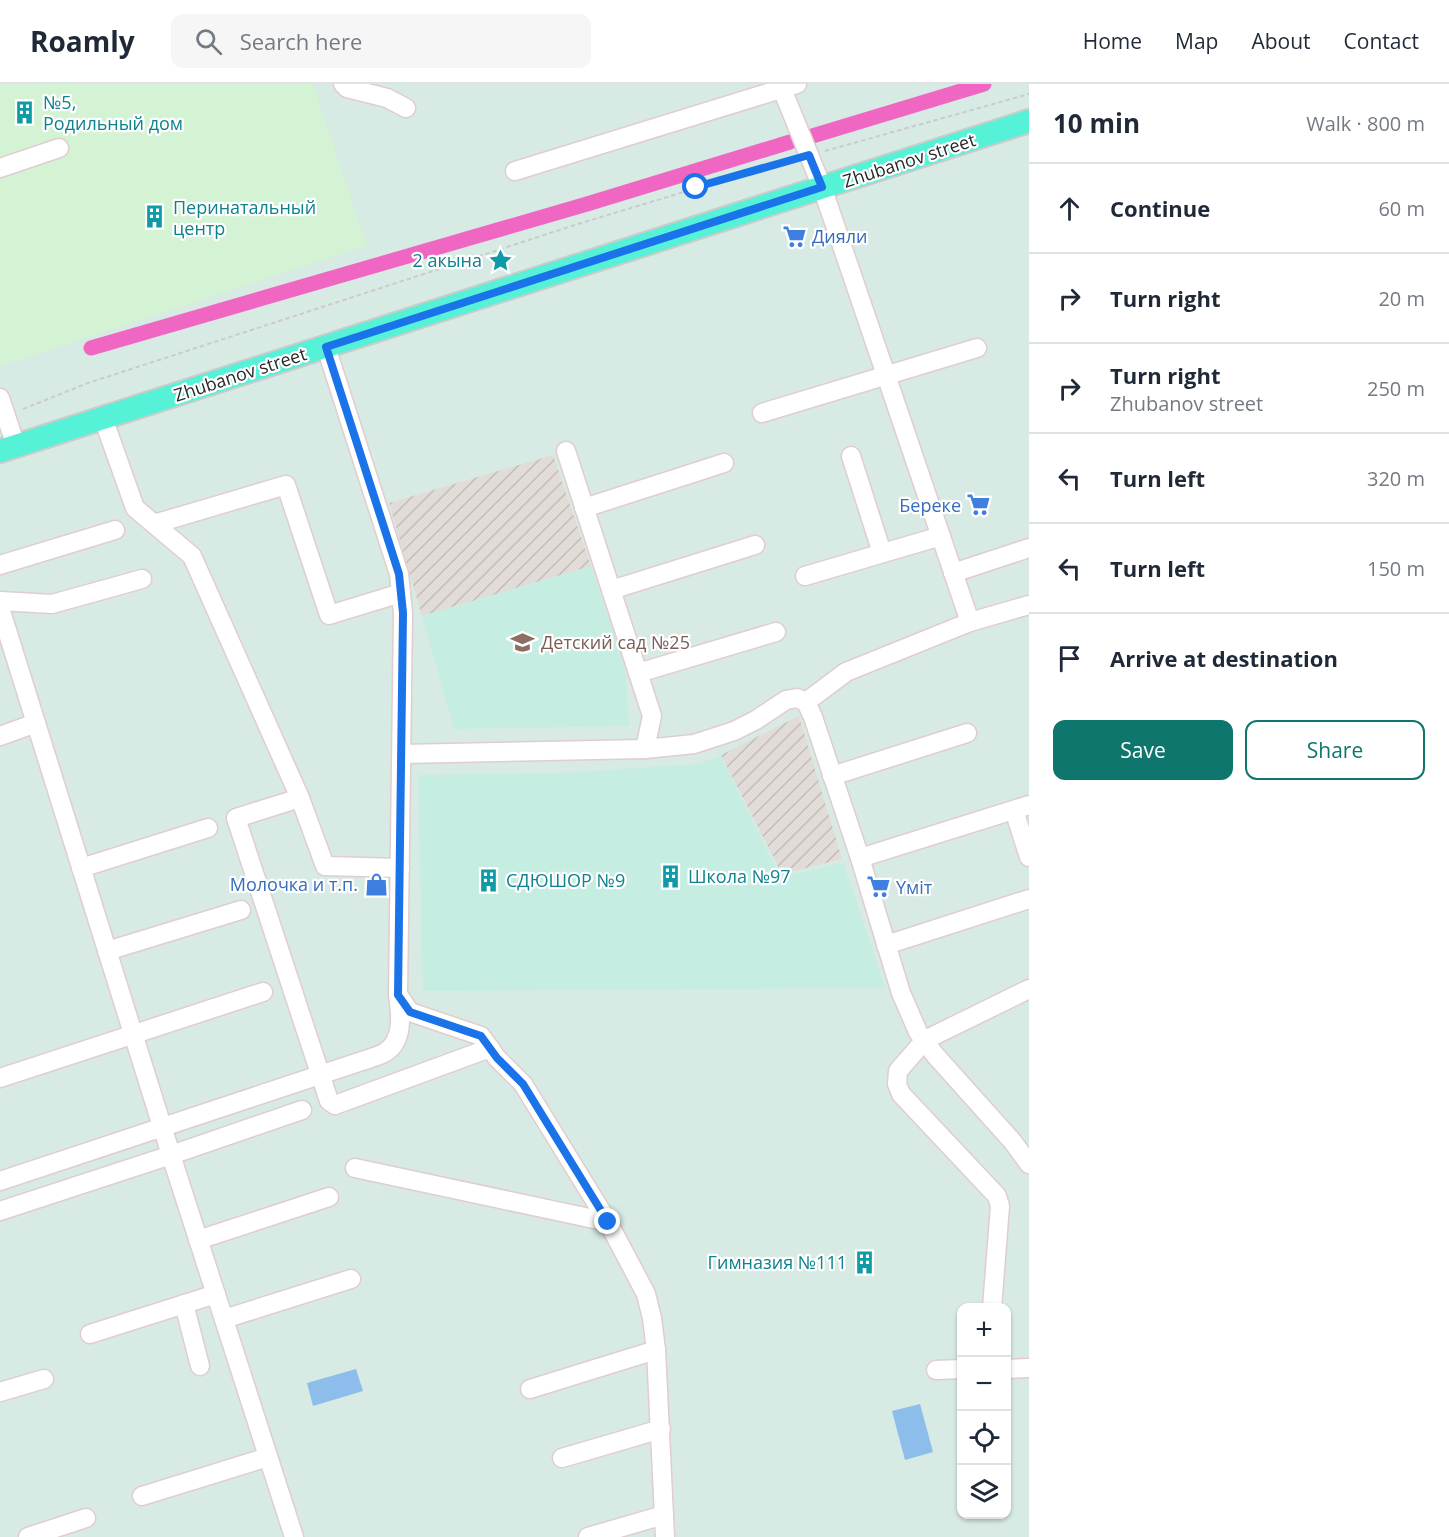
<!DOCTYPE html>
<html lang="en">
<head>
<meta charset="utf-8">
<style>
  body { margin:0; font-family:"Open Sans",sans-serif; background:#f6f6f7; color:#1f2937 }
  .controls { position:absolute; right:18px; bottom:18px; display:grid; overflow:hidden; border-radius:12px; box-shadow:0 2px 4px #0004 }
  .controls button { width:54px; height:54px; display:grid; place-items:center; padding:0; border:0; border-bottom:2px solid #e0e1e3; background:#fff; color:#1f2937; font:30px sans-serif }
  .stop { position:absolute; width:18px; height:18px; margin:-14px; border:4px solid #1a73e8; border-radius:50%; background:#fff }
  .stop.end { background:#1a73e8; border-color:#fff; box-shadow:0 2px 6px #0008 }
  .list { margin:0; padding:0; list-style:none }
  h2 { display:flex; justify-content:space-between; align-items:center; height:78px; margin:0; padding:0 24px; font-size:26px }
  h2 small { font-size:20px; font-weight:400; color:#747a83 }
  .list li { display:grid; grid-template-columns:39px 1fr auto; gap:18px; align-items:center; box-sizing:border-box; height:90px; padding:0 24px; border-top:2px solid #e0e1e3 }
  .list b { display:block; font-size:22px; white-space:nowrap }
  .list p { margin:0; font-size:20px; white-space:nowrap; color:#747a83 }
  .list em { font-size:20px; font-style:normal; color:#747a83 }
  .actions { display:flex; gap:12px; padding:18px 24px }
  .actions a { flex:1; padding:14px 0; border:2px solid #0f766e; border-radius:12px; text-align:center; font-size:21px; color:#0f766e }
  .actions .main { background:#0f766e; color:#fff }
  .icon { flex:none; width:33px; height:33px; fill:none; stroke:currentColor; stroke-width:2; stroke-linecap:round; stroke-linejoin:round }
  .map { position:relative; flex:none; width:1029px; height:1453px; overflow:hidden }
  header { display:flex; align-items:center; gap:36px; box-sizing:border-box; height:84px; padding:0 30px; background:#fff; border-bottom:2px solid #e0e1e3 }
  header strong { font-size:28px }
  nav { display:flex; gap:33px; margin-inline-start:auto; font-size:21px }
  .search { width:420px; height:54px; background:#f6f6f7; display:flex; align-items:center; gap:15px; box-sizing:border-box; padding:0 21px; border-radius:12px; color:#747a83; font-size:22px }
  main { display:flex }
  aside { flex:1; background:#fff }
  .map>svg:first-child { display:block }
</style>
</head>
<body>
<header>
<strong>Roamly</strong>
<div class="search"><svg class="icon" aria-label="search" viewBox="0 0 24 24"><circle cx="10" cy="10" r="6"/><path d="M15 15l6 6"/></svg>Search here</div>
<nav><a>Home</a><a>Map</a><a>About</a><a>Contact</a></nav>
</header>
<main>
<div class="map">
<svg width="1029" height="1453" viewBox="0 0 1029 1453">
  <defs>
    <pattern id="industrial-furrows" width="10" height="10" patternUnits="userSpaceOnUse" patternTransform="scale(1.5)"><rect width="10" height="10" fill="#e2dcd9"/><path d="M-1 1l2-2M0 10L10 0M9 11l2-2" fill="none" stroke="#c2bdba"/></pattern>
  </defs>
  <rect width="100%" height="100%" fill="#d7eae3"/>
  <g fill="url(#industrial-furrows)">
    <polygon points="553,371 591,482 422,532 389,419"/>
    <polygon points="799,632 842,775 782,790 721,671"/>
  </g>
  <g fill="#c6ede2">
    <polygon points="591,482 625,583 629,642 454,645 422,532"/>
    <polygon points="720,672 780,793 843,779 885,904 423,907 418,691 562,689 699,680"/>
  </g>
  <polygon fill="#d4f2d4" points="0,0 313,0 367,162 0,282"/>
  <g fill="#8dbdea">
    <polygon points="356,1285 363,1307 313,1322 307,1299"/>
    <polygon points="920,1320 933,1368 905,1376 892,1327"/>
  </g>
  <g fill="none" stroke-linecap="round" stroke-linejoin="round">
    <g stroke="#f067c3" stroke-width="15">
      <polyline points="809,53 984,0"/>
      <polyline points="91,264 587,120 790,58"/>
    </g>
    <defs>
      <g id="minor">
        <polyline points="343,0 347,4 387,14 406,24"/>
        <polyline points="780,0 822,103 970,538"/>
        <polyline points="0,84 59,64"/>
        <polyline points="515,87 797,0"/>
        <polyline points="0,314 16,362"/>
        <polyline points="762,329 977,264"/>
        <polyline points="103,334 135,424 192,472 300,714 325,782 400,784"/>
        <polyline points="566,367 652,632 645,665"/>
        <polyline points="851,372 882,469"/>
        <polyline points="584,424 724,379"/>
        <polyline points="154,440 286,401 329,531 401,509"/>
        <polyline points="0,481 115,446"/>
        <polyline points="953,489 1029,464"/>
        <polyline points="805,492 941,452"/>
        <polyline points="611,506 755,461"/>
        <polyline points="0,517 52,520 142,495"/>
        <polyline points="0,524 171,1071 294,1453"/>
        <polyline points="638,589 776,548"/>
        <polyline points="806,618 846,588 970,538 1029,521"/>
        <polyline points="0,652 36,639"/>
        <polyline points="402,670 645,665 694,660 734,647 756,636 786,616 797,614 806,618 813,633 860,774 901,909 918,948 935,971 1013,1058 1029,1080"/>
        <polyline points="832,692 967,649"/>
        <polyline points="300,714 236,734 329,1017 335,1021 490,964"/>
        <polyline points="1014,726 1029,773"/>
        <polyline points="860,774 1029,721"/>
        <polyline points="81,784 208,744"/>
        <polyline points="886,861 1029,815"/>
        <polyline points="107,867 241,826"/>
        <polyline points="399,912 410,928 481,952 497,974 523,1000 608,1138 646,1210 652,1234 656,1266 665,1453"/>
        <polyline points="0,994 263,908"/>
        <polyline points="355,1084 608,1138"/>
        <path d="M0 1097 365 976C371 974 378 972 384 969 404 958 401 930 398 911L403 529 399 490 326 263"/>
        <polyline points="0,1127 171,1071 302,1026"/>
        <polyline points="198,1156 329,1113"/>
        <polyline points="184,1220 200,1282"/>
        <polyline points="992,1224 1000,1122 997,1112 901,1010 897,1000 898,987 925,956 1029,905"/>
        <polyline points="224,1235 351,1195"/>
        <polyline points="90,1250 216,1210"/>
        <polyline points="1006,1285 1029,1284"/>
        <polyline points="936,1286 962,1285"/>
        <polyline points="530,1305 656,1266"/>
        <polyline points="0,1308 44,1295"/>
        <polyline points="562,1374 661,1345"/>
        <polyline points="142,1412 268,1373"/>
        <polyline points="28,1453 86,1434"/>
        <polyline points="588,1453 664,1431"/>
      </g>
      <polyline id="major" points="0,367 1029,37"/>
    </defs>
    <use href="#minor" stroke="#e1cdcf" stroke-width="21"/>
    <use href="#major" stroke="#cbcbcb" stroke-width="26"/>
    <g stroke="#cbcbcb" stroke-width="2" stroke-dasharray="4.5 3" stroke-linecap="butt">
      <polyline points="825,67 1029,10"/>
      <polyline points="23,325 88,299 578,140 793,75"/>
    </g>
    <use href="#minor" stroke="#fff" stroke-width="18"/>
    <use href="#major" stroke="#55f2d7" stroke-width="22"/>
  </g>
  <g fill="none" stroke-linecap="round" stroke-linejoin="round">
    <polyline stroke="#1a73e8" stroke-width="8" points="608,1138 523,1000 497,974 481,952 410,928 398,911 403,529 399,490 326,263 822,103 809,71 696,103"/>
  </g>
  <defs>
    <symbol id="building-bare" viewBox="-9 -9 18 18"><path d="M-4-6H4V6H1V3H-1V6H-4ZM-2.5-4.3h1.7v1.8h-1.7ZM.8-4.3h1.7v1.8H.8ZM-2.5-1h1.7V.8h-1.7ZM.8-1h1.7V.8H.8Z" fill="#0f9aa8" stroke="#fff" stroke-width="2.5" paint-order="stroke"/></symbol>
    <symbol id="supermarket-bare" viewBox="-9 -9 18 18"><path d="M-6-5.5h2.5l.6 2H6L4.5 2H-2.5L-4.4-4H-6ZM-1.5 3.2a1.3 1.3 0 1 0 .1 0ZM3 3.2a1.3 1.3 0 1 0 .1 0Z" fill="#3f7fe0" stroke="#fff" stroke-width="2.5" paint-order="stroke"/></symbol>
    <symbol id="sight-bare" viewBox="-9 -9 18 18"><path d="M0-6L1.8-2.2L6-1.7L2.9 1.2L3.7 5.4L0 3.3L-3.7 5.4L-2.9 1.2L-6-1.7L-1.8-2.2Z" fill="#0f9aa8" stroke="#fff" stroke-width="2.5" paint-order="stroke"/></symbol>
    <symbol id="school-bare" viewBox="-9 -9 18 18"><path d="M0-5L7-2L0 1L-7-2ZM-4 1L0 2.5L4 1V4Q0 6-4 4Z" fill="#8d6e63" stroke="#fff" stroke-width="2.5" paint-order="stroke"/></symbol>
    <symbol id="shop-bare" viewBox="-9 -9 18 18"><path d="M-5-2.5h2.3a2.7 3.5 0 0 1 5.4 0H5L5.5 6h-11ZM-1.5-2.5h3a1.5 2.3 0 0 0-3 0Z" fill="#3f7fe0" stroke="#fff" stroke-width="2.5" paint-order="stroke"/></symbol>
  </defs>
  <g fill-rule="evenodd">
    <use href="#building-bare" x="8" y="12" width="33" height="33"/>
    <use href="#building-bare" x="138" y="116" width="33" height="33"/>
    <use href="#supermarket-bare" x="778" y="136" width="33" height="33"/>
    <use href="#sight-bare" x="484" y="160" width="33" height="33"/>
    <use href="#supermarket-bare" x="962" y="404" width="33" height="33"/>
    <use href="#school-bare" x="506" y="542" width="33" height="33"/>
    <use href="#building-bare" x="654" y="776" width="33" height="33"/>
    <use href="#building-bare" x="472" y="780" width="33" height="33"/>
    <use href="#shop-bare" x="360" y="784" width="33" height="33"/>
    <use href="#supermarket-bare" x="862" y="786" width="33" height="33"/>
    <use href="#building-bare" x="848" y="1162" width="33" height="33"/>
  </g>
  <g text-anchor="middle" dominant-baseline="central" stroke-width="4.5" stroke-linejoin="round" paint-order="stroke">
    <g font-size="18" fill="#0d838f" stroke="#fff" text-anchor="start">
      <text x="43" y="18">№5,<tspan x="43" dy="21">Родильный дом</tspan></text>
      <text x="173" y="123">Перинатальный<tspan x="173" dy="21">центр</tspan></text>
      <text x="482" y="176" text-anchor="end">2 акына</text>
      <text x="688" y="792">Школа №97</text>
      <text x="506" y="796">СДЮШОР №9</text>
      <text x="847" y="1178" text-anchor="end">Гимназия №111</text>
    </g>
    <g font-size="18" fill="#272727" stroke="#fff">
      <text transform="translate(909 76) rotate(-18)">Zhubanov street</text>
      <text transform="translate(240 290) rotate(-18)">Zhubanov street</text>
    </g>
    <g font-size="18" fill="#366cbe" stroke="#fff" text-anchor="start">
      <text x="812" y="152">Дияли</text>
      <text x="961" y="421" text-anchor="end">Береке</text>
      <text x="358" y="800" text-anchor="end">Молочка и т.п.</text>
      <text x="896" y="803">Үміт</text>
    </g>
    <g font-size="18" fill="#785e54" stroke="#fff" text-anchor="start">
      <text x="541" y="558">Детский сад №25</text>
    </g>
  </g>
</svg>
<div class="controls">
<button>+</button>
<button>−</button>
<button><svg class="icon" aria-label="locate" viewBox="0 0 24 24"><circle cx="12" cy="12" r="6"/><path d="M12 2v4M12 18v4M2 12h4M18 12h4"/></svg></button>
<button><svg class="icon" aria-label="layers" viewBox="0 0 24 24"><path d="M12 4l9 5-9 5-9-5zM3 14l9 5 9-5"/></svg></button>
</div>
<div class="stop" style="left:696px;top:103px"></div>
<div class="stop end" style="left:608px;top:1138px"></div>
</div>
<aside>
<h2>10 min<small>Walk · 800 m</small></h2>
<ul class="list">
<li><svg class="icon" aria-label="ahead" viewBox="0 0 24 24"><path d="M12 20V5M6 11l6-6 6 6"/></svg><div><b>Continue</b></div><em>60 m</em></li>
<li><svg class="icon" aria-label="right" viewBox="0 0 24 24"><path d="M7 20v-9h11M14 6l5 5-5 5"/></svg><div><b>Turn right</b></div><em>20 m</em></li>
<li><svg class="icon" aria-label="right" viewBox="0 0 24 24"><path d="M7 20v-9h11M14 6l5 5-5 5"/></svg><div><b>Turn right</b><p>Zhubanov street</p></div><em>250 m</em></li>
<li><svg class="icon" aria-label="left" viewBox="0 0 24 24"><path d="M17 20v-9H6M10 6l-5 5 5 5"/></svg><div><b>Turn left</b></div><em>320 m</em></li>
<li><svg class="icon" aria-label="left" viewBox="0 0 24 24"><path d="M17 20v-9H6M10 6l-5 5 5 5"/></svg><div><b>Turn left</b></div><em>150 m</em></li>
<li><svg class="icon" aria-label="arrive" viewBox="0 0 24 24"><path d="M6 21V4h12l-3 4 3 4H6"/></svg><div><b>Arrive at destination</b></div></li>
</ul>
<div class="actions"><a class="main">Save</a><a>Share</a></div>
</aside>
</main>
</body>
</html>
